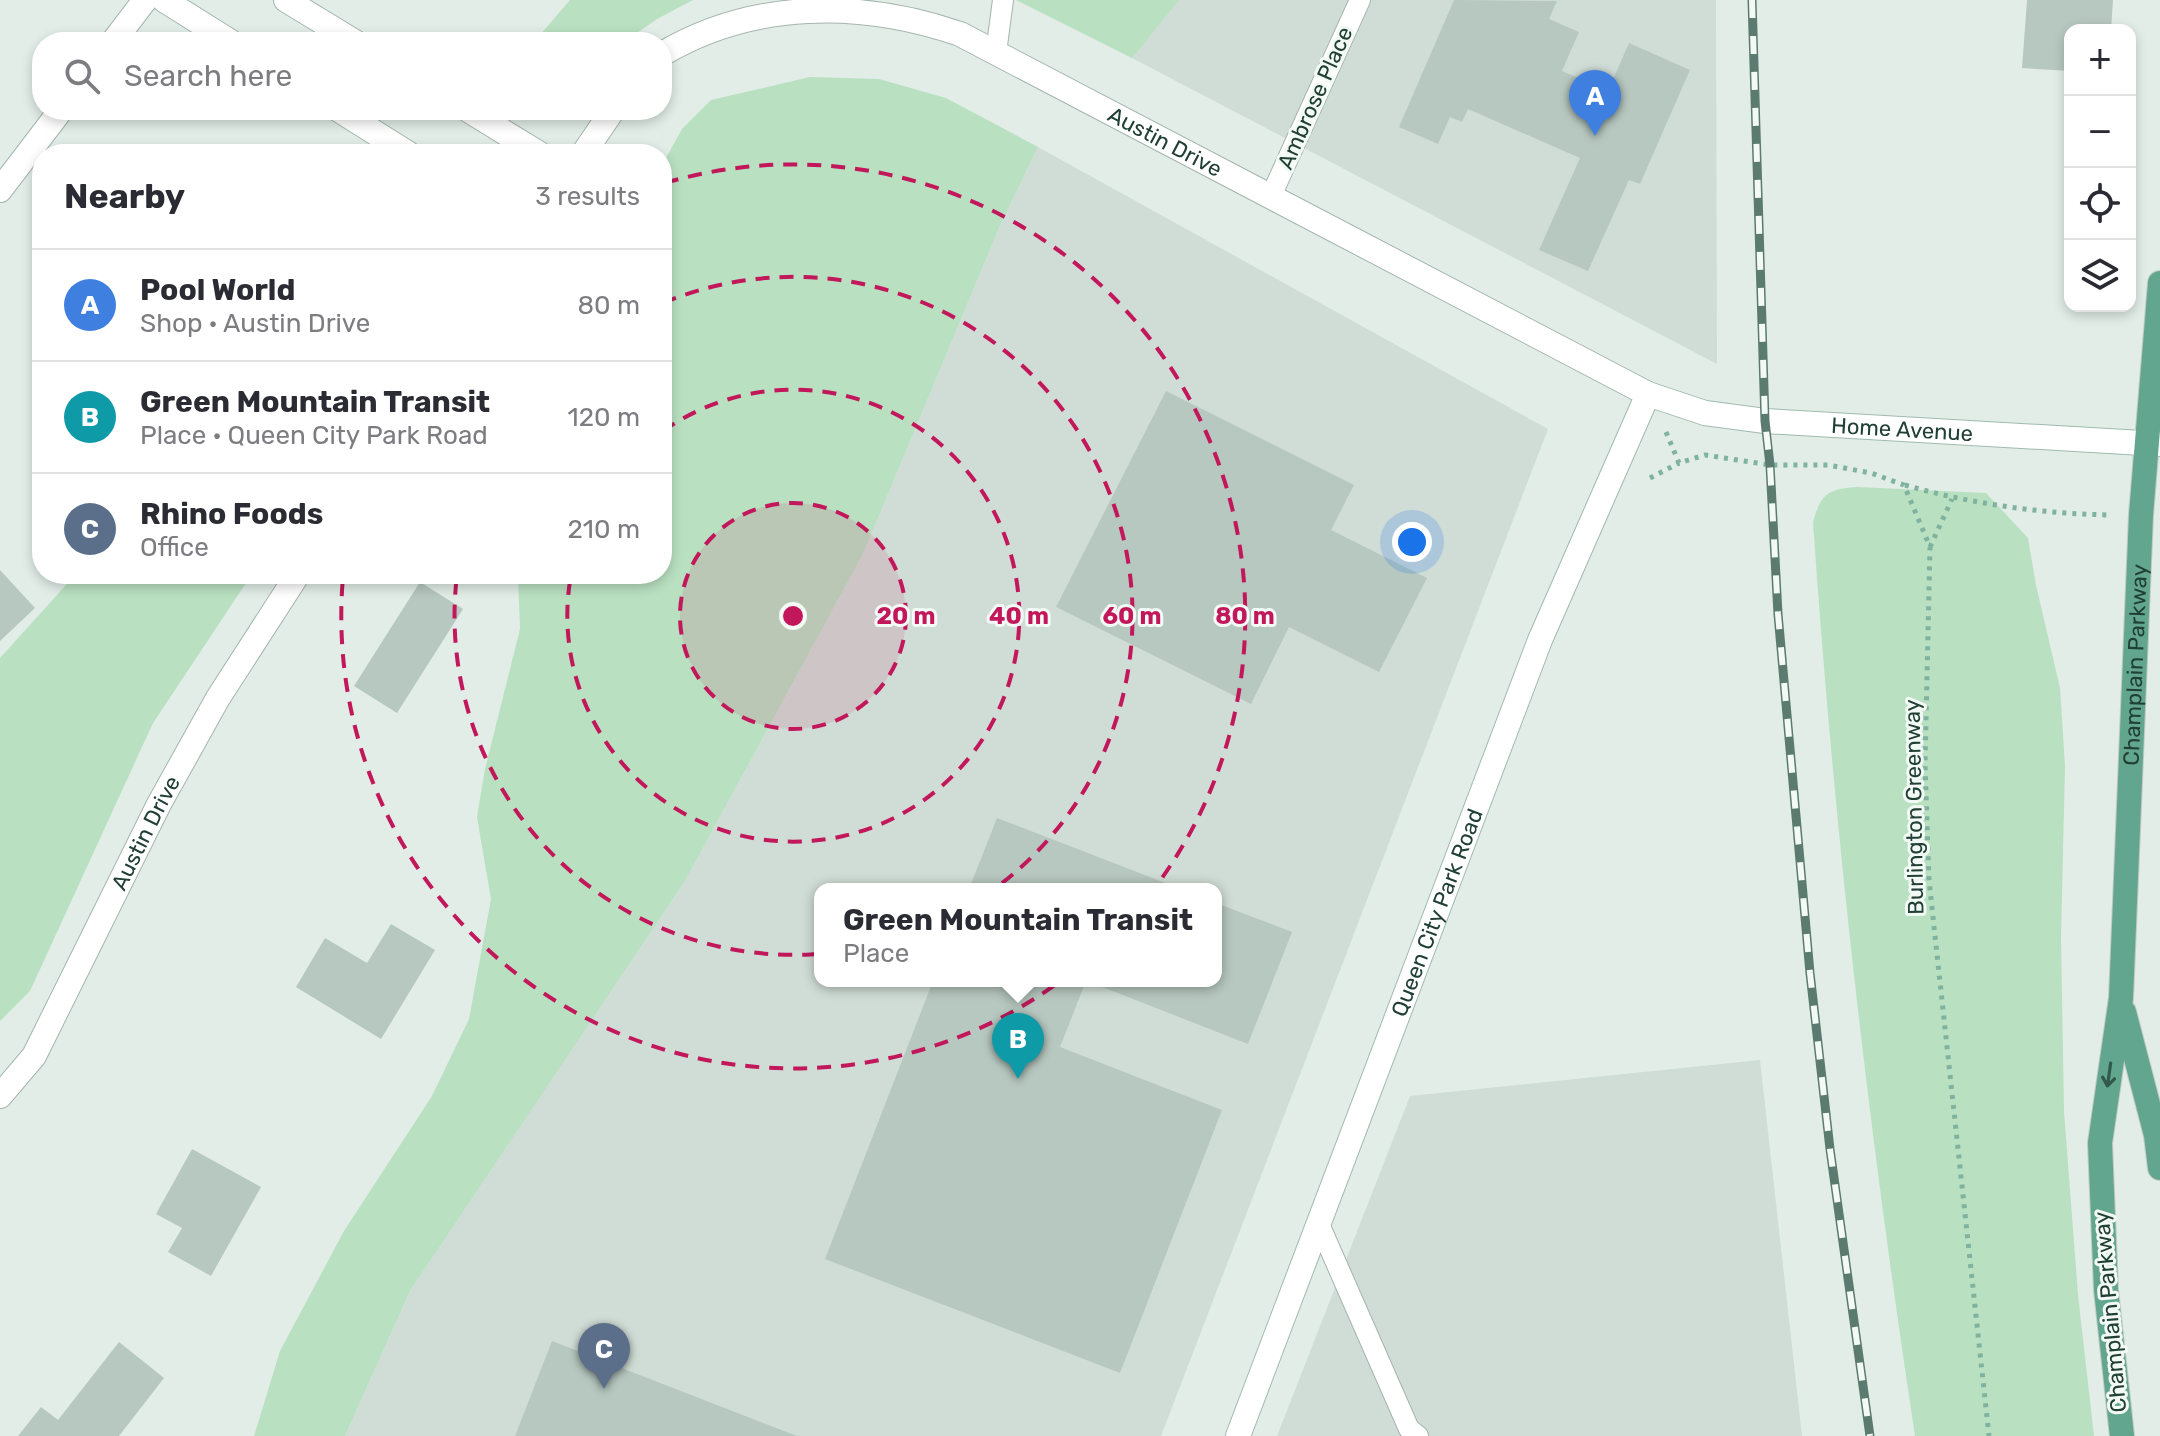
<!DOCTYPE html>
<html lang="en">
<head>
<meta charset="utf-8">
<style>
  body { margin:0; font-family:Rubik,sans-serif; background:#f2f2f3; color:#2b2b33 }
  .controls { position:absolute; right:24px; top:24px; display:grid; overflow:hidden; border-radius:16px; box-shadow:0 4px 12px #0003 }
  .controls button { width:72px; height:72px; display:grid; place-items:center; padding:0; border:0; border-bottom:2px solid #e1e1e2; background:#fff; color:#2b2b33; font:40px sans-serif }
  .you { position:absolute; left:1412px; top:542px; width:28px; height:28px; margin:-20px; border:6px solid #fff; border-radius:50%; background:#1a73e8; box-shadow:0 0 0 12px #1a73e833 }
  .badge { display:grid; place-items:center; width:52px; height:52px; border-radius:50%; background:#894a41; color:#fff; font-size:26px; font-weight:700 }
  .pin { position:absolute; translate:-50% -66px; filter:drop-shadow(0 2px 4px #0008) }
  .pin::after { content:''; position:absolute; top:42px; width:28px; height:24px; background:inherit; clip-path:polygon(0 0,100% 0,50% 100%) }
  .popup { position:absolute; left:814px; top:883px; width:408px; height:104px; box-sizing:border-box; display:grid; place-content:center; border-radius:16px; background:#fff; filter:drop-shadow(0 2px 6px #0005); font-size:26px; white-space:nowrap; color:#7c7c81 }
  .popup b { font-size:30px; color:#2b2b33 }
  .popup::after { content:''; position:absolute; left:50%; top:100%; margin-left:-16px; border:16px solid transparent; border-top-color:#fff }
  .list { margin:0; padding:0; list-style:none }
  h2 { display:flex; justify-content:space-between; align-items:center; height:104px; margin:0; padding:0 32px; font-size:34px }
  h2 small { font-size:26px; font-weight:400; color:#7c7c81 }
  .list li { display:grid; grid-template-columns:52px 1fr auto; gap:24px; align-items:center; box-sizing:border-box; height:112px; padding:0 32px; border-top:2px solid #e1e1e2 }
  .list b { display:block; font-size:30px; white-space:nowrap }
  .list p { margin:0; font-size:26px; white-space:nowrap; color:#7c7c81 }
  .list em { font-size:26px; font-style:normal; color:#7c7c81 }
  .icon { flex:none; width:44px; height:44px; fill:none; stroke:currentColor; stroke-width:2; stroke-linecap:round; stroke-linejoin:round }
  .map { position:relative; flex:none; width:2160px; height:1436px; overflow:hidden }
  .search { position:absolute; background:#fff; box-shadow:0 4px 12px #0003; left:32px; top:32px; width:640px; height:88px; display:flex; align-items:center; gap:20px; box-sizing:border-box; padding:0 28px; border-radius:32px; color:#7c7c81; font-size:30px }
  .panel { position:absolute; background:#fff; box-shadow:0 4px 12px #0003; left:32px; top:144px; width:640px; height:440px; border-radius:32px }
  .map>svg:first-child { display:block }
</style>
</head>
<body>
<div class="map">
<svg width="2160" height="1436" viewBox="0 0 2160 1436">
  <rect width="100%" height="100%" fill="#e2ede7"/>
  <g fill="#d0ddd6" fill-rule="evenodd">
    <polygon points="1022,0 1716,0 1717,364 1132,58"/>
    <path d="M1038 147 1548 429 1161 1436H345L410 1291 685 881 863 554 999 228ZM820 889H1216V981H820Z"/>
    <polygon points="1760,1060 1802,1436 1277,1436 1410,1096"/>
  </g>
  <g fill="#b9e0c1">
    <polygon points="570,0 693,0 657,19 624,42 534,42"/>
    <polygon points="1016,0 1179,0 1132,58"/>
    <polygon points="810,77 879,79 946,98 1038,147 999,228 863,554 685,881 410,1291 345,1436 254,1436 280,1351 344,1231 432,1096 469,1019 491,899 477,817 485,769 520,629 518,574 662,574 662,165 682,129 711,100"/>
    <path d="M1857 487 1986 493 2028 538 2036 585 2060 688 2065 765 2061 938 2064 1111 2078 1295 2094 1436H1915C1869 1133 1834 829 1813 522 1821 494 1827 489 1857 487Z"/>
    <polygon points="76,574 252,574 153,723 30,991 0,1021 0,658"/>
  </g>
  <g fill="#b7c8c0">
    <polygon points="1454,0 1557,1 1549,19 1579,32 1562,71 1608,91 1629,43 1690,70 1640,184 1629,180 1588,271 1539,250 1580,158 1468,109 1462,122 1450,117 1438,144 1399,127"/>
    <polygon points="2027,0 2113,0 2111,30 2070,30 2070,71 2022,68"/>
    <polygon points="1166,391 1354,485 1331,530 1427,578 1379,672 1289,627 1251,704 1056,607"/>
    <polygon points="0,570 35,608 0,641"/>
    <polygon points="420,582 463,609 397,713 354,686"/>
    <polygon points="997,818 1181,889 969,889"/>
    <polygon points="1216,903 1292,932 1248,1044 1087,981 1216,981"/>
    <polygon points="391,924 435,950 381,1039 296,987 325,938 367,963"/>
    <polygon points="933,981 1086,981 1060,1047 1222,1110 1120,1373 825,1259"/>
    <polygon points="192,1149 261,1187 211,1276 168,1252 182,1228 156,1214"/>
    <polygon points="552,1341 797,1436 515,1436"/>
    <polygon points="119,1342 164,1378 119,1436 18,1436 41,1407 58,1420"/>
  </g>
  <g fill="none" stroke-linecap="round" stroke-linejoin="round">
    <defs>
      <g id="lane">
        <polyline points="996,53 1003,0"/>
        <polyline points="1271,196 1360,0"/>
        <polyline points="1319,1224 1409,1429 1418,1436"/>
      </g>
      <g id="street">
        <polyline points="164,0 231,42"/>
        <polyline points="286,0 355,42"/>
        <polyline points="113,42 145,0"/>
        <path id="s1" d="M662 54C753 0 861 0 960 34L1648 394"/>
        <polyline points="339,110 409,154"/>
        <polyline points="468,110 540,154"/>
        <polyline points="583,154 613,110"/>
        <polyline points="0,190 61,110"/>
        <path id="s2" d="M0 1096 34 1056 159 804 218 698 298 574"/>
      </g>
      <g id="secondary">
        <path id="s3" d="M1238 1436 1540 640 1648 394 1705 413 1765 421 2160 444"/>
      </g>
      <g id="primary">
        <polyline points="2124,1012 2156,1135 2160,1168"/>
        <path id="s4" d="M2122 1436 2106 1290 2100 1143 2121 998 2141 515 2160 283"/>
      </g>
    </defs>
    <use href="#lane" stroke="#a4b5ae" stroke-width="22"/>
    <use href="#street" stroke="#a4b5ae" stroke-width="26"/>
    <use href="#secondary" stroke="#9fbaaf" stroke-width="26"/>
    <use href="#primary" stroke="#c1c9c6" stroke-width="26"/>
    <g stroke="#80b39f" stroke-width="5" stroke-dasharray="4 6" stroke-linecap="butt">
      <polyline points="1666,432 1679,463 1705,455 1770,465 1828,465 1871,473 1904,485 1930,547 1925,764 1929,880 1989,1436"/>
      <polyline points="1650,478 1679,463"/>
      <path d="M1905 485C1971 504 2044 514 2112 515"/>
      <polyline points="1930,547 1952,499"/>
    </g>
    <use href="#lane" stroke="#fff" stroke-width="20"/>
    <use href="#street" stroke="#fff" stroke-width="24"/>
    <use href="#secondary" stroke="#fff" stroke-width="24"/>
    <use href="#primary" stroke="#63a690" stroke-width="24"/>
    <defs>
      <polyline id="rail" points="1752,0 1765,421 1770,465 1778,614 1810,973 1830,1149 1870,1436"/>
    </defs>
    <use href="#rail" stroke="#5b7b70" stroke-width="9"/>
    <use href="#rail" stroke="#f3f9f5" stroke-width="6" stroke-dasharray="18" stroke-linecap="butt"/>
  </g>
  <defs><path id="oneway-shaft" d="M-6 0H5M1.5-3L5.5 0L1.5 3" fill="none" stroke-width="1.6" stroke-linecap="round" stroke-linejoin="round" transform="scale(2)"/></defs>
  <use stroke="#31594c" href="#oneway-shaft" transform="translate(2109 1075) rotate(98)"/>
  <circle cx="793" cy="616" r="113" fill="#c2185b" fill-opacity=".12"/>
  <g fill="none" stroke="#c2185b" stroke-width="4" stroke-dasharray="14 10">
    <circle cx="793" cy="616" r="113"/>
    <path d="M663 431A226 226 0 1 1 571 575"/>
    <path d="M663 303A339 339 0 1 1 457 575"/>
    <path d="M665 183A452 452 0 1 1 343 577"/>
  </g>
  <g text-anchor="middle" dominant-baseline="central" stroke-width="6" stroke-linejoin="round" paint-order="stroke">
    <g font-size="22" fill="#203f35" stroke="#f3f9f5">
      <text transform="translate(1315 98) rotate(-66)">Ambrose Place</text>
      <text stroke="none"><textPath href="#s1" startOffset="540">Austin Drive</textPath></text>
      <text stroke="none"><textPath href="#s3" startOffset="1378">Home Avenue</textPath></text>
      <text stroke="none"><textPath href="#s4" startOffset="774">Champlain Parkway</textPath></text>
      <text transform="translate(1914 807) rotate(-91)">Burlington Greenway</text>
      <text stroke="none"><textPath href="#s2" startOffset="302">Austin Drive</textPath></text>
      <text stroke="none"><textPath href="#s3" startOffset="560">Queen City Park Road</textPath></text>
      <text transform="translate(2110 1312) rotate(-95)">Champlain Parkway</text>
    </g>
  </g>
  <circle cx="793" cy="616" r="12" fill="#c2185b" stroke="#f3f9f5" stroke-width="4"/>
  <g font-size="24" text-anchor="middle" font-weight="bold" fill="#c2185b" stroke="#f3f9f5" stroke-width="6" stroke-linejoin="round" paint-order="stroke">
    <text x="906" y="624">20 m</text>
    <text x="1019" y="624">40 m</text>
    <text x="1132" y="624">60 m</text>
    <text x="1245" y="624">80 m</text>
  </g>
</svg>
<div class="controls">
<button>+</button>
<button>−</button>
<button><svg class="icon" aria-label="locate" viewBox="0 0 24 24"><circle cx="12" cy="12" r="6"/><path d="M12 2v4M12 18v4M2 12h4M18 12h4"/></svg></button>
<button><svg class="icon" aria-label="layers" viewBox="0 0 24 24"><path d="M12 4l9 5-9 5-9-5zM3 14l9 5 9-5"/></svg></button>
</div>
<div class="you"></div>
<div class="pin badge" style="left:1595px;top:136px;background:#3f7fe0">A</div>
<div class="pin badge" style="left:1018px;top:1079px;background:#0f9aa8">B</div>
<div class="popup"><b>Green Mountain Transit</b>Place</div>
<div class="pin badge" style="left:604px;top:1389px;background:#5c6f8a">C</div>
<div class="search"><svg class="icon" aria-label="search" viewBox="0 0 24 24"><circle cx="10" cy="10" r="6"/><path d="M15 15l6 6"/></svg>Search here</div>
<section class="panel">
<h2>Nearby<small>3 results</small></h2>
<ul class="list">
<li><span class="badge" style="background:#3f7fe0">A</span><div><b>Pool World</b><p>Shop · Austin Drive</p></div><em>80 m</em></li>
<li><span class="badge" style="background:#0f9aa8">B</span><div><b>Green Mountain Transit</b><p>Place · Queen City Park Road</p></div><em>120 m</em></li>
<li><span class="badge" style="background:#5c6f8a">C</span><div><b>Rhino Foods</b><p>Office</p></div><em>210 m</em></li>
</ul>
</section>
</div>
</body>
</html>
